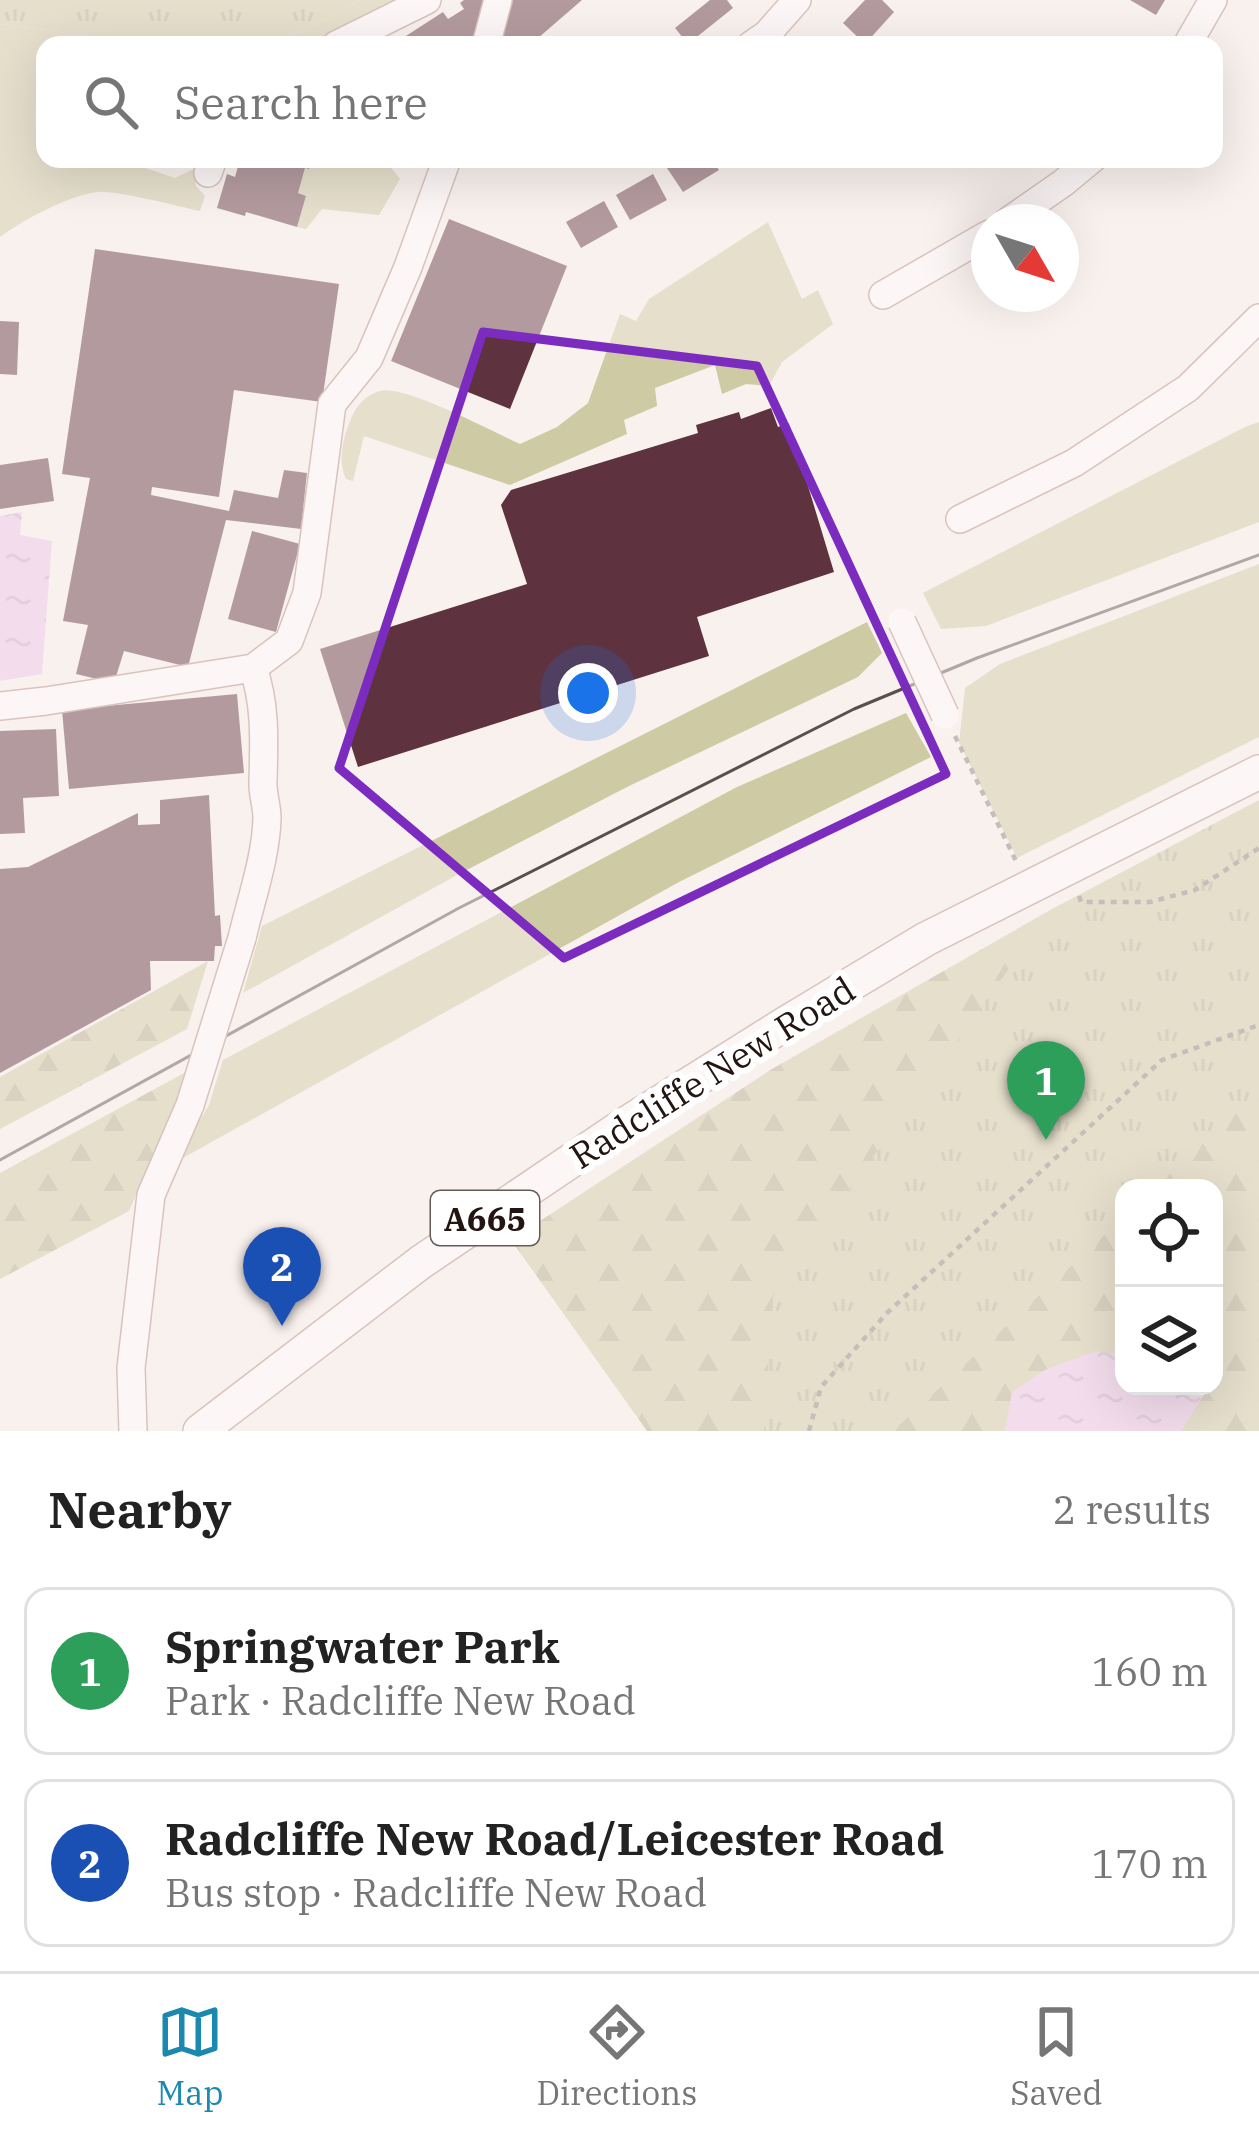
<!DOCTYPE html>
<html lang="en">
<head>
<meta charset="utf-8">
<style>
  body { margin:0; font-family:"IBM Plex Serif",serif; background:#f2f2f2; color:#222 }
  .controls { position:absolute; right:36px; bottom:36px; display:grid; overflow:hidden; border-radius:24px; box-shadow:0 12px 48px #0002 }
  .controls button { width:108px; height:108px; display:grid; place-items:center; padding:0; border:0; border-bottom:3px solid #e0e0e0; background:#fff; color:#222; font:60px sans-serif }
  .compass { position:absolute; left:971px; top:204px; width:108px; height:108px; border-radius:50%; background:#fff; box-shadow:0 12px 48px #0002; rotate:129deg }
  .you { position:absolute; left:588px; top:693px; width:42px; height:42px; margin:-30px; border:9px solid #fff; border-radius:50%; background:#1a73e8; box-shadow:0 0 0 18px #1a73e833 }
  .badge { display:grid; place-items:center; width:78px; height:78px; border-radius:50%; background:#1b89af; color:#fff; font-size:39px; font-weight:700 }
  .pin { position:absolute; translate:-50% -99px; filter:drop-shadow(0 3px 6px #0008) }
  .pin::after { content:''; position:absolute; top:63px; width:42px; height:36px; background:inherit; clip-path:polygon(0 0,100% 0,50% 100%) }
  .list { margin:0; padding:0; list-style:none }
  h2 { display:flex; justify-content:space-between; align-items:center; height:156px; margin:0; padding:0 48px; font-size:51px }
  h2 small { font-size:39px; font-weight:400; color:#767676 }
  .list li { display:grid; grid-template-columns:78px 1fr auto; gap:36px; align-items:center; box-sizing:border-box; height:168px; margin:0 24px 24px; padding:0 24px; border:3px solid #e0e0e0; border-radius:24px }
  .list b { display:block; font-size:45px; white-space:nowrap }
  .list p { margin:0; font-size:39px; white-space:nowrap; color:#767676 }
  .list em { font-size:39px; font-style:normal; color:#767676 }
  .icon { flex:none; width:66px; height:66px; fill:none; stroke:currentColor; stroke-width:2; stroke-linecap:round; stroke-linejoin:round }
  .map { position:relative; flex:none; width:1259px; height:1431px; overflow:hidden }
  .search { position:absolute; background:#fff; box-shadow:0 12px 48px #0002; left:36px; right:36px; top:36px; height:132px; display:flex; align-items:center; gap:30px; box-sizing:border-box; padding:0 42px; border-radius:24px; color:#767676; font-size:45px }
  .sheet { height:540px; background:#fff }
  nav { display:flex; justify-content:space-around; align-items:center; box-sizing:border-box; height:168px; border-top:3px solid #e0e0e0; background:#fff; font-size:33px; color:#767676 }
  nav a { display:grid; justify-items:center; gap:6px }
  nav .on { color:#1b89af }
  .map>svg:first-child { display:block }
</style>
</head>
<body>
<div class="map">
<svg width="1259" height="1431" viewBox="0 0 1259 1431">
  <defs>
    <pattern id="forest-firs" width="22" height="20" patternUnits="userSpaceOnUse" patternTransform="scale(3)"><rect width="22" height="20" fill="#cecaa3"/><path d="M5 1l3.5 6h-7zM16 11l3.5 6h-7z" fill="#b1ad8b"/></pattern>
    <pattern id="park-tufts" width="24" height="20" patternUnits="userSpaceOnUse" patternTransform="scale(3)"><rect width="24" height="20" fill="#cecaa3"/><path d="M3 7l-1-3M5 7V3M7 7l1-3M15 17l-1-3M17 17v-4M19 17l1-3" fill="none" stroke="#b1ad8b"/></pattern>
    <pattern id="water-ripples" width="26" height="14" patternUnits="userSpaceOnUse" patternTransform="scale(3)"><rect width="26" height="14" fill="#ecc5ea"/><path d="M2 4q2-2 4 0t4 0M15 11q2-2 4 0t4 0" fill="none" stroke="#caa8c8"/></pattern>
  </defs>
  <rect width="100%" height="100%" fill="#f9f1ee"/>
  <g fill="#cecaa3">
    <polygon points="361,0 413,0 326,45 274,45"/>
    <path d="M0 24 158 45H45V159H119L175 178 194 169 196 186 205 196 200 211C177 206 114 189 96 192 68 196 23 220 0 237Z"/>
    <polygon points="318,159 384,159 400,179 379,215 322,209 306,229 297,227 306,196 298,193 305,168 310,169"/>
    <path d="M768 222 802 299 818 290 833 324 782 362 769 386 746 384 722 394 715 365 655 388 657 406 624 420 627 434 510 485 364 436 353 481 346 479C338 462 342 441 349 424 354 409 364 395 380 391 404 384 493 432 520 444L557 427 588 403 620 314 636 321 649 299Z"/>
    <polygon points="1259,422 1259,522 986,626 941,629 923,593 1247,426"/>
    <polygon points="1259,564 1259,737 1017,858 959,743 965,688 1000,664"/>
    <polygon points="867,622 882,653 858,677 629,786 457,875 243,993 262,926"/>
    <polygon points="906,713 931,757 679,882 174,1163 209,1105 223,1060 737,787"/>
  </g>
  <g fill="url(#forest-firs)" fill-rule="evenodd">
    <path d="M1259 887V1431H647L511 1240 772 1069 1052 909 1093 933ZM1124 1188H1214V1386H1124Z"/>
    <polygon points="208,961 187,1029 0,1129 0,1077"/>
    <polygon points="186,1072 176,1105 129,1211 0,1279 0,1173"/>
  </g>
  <g fill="url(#park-tufts)">
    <polygon points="0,0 361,0 274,45 157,45 0,24"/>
    <polygon points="1259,800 1259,1091 1155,1188 1124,1188 1124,1217 893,1431 764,1431 773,1296 1052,909"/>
  </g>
  <g fill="url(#water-ripples)">
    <polygon points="22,512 20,535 52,541 42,674 0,681 0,516"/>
    <polygon points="1096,1351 1124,1356 1124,1386 1208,1388 1181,1431 1005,1431 1012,1392 1045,1370"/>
  </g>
  <g fill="#5e323f">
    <polygon points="464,0 494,0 481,45 392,45 443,12 448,19 464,9 460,3"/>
    <polygon points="502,0 582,0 530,45 493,45"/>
    <polygon points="710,0 727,0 733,8 688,44 675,28"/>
    <polygon points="865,0 882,0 894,12 865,44 843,23"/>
    <polygon points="1130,0 1165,0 1156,15"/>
    <polygon points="240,159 318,159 309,169 305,168 298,193 306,196 297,227 246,212 245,216 217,208 227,174 235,177"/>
    <polygon points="680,159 712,159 719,170 683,192 667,168"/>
    <polygon points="653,174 667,200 630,220 616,195"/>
    <polygon points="604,201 618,227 581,248 566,222"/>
    <polygon points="449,219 567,266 510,409 391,361"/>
    <polygon points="95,249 339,284 322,402 234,390 219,497 152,487 151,495 229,511 234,490 278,498 284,470 307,473 301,529 226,520 188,667 124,651 114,683 76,674 88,625 63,621 90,478 62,474"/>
    <polygon points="0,321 19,322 17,375 0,374"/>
    <polygon points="771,408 778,427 789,423 834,572 697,617 709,656 358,767 320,649 527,584 501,505 511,490 698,433 696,425 739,412 741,419"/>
    <polygon points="48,458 54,501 0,509 0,465"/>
    <polygon points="252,531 300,544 276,632 228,619"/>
    <polygon points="237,694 244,773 69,789 62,710"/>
    <polygon points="56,729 59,796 23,798 25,833 0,834 0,731"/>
    <polygon points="209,795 215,916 220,915 222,946 215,946 214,961 150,961 151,990 0,1073 0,869 28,867 138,813 138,825 160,824 160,800"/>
  </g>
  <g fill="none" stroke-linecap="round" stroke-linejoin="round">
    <defs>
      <g id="minor">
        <polyline points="336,45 427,0"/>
        <polyline points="486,45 498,0"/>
        <polyline points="751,45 767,34 797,0"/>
        <polyline points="1187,45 1213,0"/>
        <polyline points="208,173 213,159"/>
        <polyline points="1007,222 1063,183 1092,159"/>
        <polyline points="883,295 989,234"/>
        <polyline points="960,519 1074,463 1188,388 1259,318"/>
        <polyline points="0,706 46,701 253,668 289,641 307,593 332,404 369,358 408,267 447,159"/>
        <path d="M242 938C251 899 266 858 267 818 267 805 262 793 263 780 264 743 266 704 253 668"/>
        <polyline points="133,1431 131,1368 151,1195 190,1105"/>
      </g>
      <polyline id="major" points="200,1431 421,1262 624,1125 783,1025 926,939 1259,772"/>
    </defs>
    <use href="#minor" stroke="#b28d83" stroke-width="30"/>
    <use href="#major" stroke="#b28d83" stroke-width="36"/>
    <g stroke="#8b807d" stroke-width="4.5" stroke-dasharray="6 6" stroke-linecap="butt">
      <polyline points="955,736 1016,861"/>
      <polyline points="1079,896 1081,902 1150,902 1195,890 1259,848"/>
      <polyline points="809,1431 821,1387 887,1313 1162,1060 1259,1025"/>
    </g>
    <use href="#minor" stroke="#fff" stroke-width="27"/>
    <use href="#major" stroke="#fff" stroke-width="33"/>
    <polyline stroke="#5b4f4b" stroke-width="3" points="0,1160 459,908 854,709 977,658 1259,555"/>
    <defs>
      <g id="minor-bridge">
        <polyline points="902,622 945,715"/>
        <polyline points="190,1105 242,938"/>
      </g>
    </defs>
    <use href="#minor-bridge" stroke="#b28d83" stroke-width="30" stroke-linecap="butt"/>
    <use href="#minor-bridge" stroke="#fff" stroke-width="27"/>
  </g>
  <path d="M0 0H1259V1431H0ZM483 332 757 366 946 774 564 958 339 768Z" fill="#f9f1ee" fill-opacity=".55" fill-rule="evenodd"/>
  <path fill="none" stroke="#7b2cbf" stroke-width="9" stroke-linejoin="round" d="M483 332 757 366 946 774 564 958 339 768Z"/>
  <g text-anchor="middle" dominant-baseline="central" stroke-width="12" stroke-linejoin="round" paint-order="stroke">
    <rect fill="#fff" stroke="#655b58" stroke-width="3" x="431" y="1191" width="108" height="54" rx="9"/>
    <g font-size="33" font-weight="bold" fill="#231511">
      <text x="485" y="1218">A665</text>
    </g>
    <g font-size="36" fill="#231511" stroke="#fff">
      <text transform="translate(712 1072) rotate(-32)">Radcliffe New Road</text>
    </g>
  </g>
</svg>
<div class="controls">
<button><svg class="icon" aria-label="locate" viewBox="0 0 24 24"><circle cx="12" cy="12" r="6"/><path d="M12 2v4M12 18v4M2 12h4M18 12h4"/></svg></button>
<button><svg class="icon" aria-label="layers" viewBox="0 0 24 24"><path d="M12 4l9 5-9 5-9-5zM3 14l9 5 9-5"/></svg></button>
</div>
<svg class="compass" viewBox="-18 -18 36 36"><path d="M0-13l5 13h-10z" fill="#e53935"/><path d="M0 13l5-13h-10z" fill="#767676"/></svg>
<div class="you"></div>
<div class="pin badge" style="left:1046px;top:1140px;background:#2e9e5b">1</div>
<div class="pin badge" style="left:282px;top:1326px;background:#1a4fb4">2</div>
<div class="search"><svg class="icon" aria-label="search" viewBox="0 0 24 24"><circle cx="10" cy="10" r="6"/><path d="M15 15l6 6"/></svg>Search here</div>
</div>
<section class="sheet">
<h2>Nearby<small>2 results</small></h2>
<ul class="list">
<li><span class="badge" style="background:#2e9e5b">1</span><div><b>Springwater Park</b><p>Park · Radcliffe New Road</p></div><em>160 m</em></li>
<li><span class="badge" style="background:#1a4fb4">2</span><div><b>Radcliffe New Road/Leicester Road</b><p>Bus stop · Radcliffe New Road</p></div><em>170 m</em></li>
</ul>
</section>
<nav>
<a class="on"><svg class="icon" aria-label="map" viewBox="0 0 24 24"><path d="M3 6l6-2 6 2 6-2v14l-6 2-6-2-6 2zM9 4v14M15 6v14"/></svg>Map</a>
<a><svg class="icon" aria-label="directions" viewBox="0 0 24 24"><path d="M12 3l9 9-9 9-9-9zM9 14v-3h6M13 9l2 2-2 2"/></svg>Directions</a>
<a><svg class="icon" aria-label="saved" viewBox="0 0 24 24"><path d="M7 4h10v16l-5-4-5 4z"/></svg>Saved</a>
</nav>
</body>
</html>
